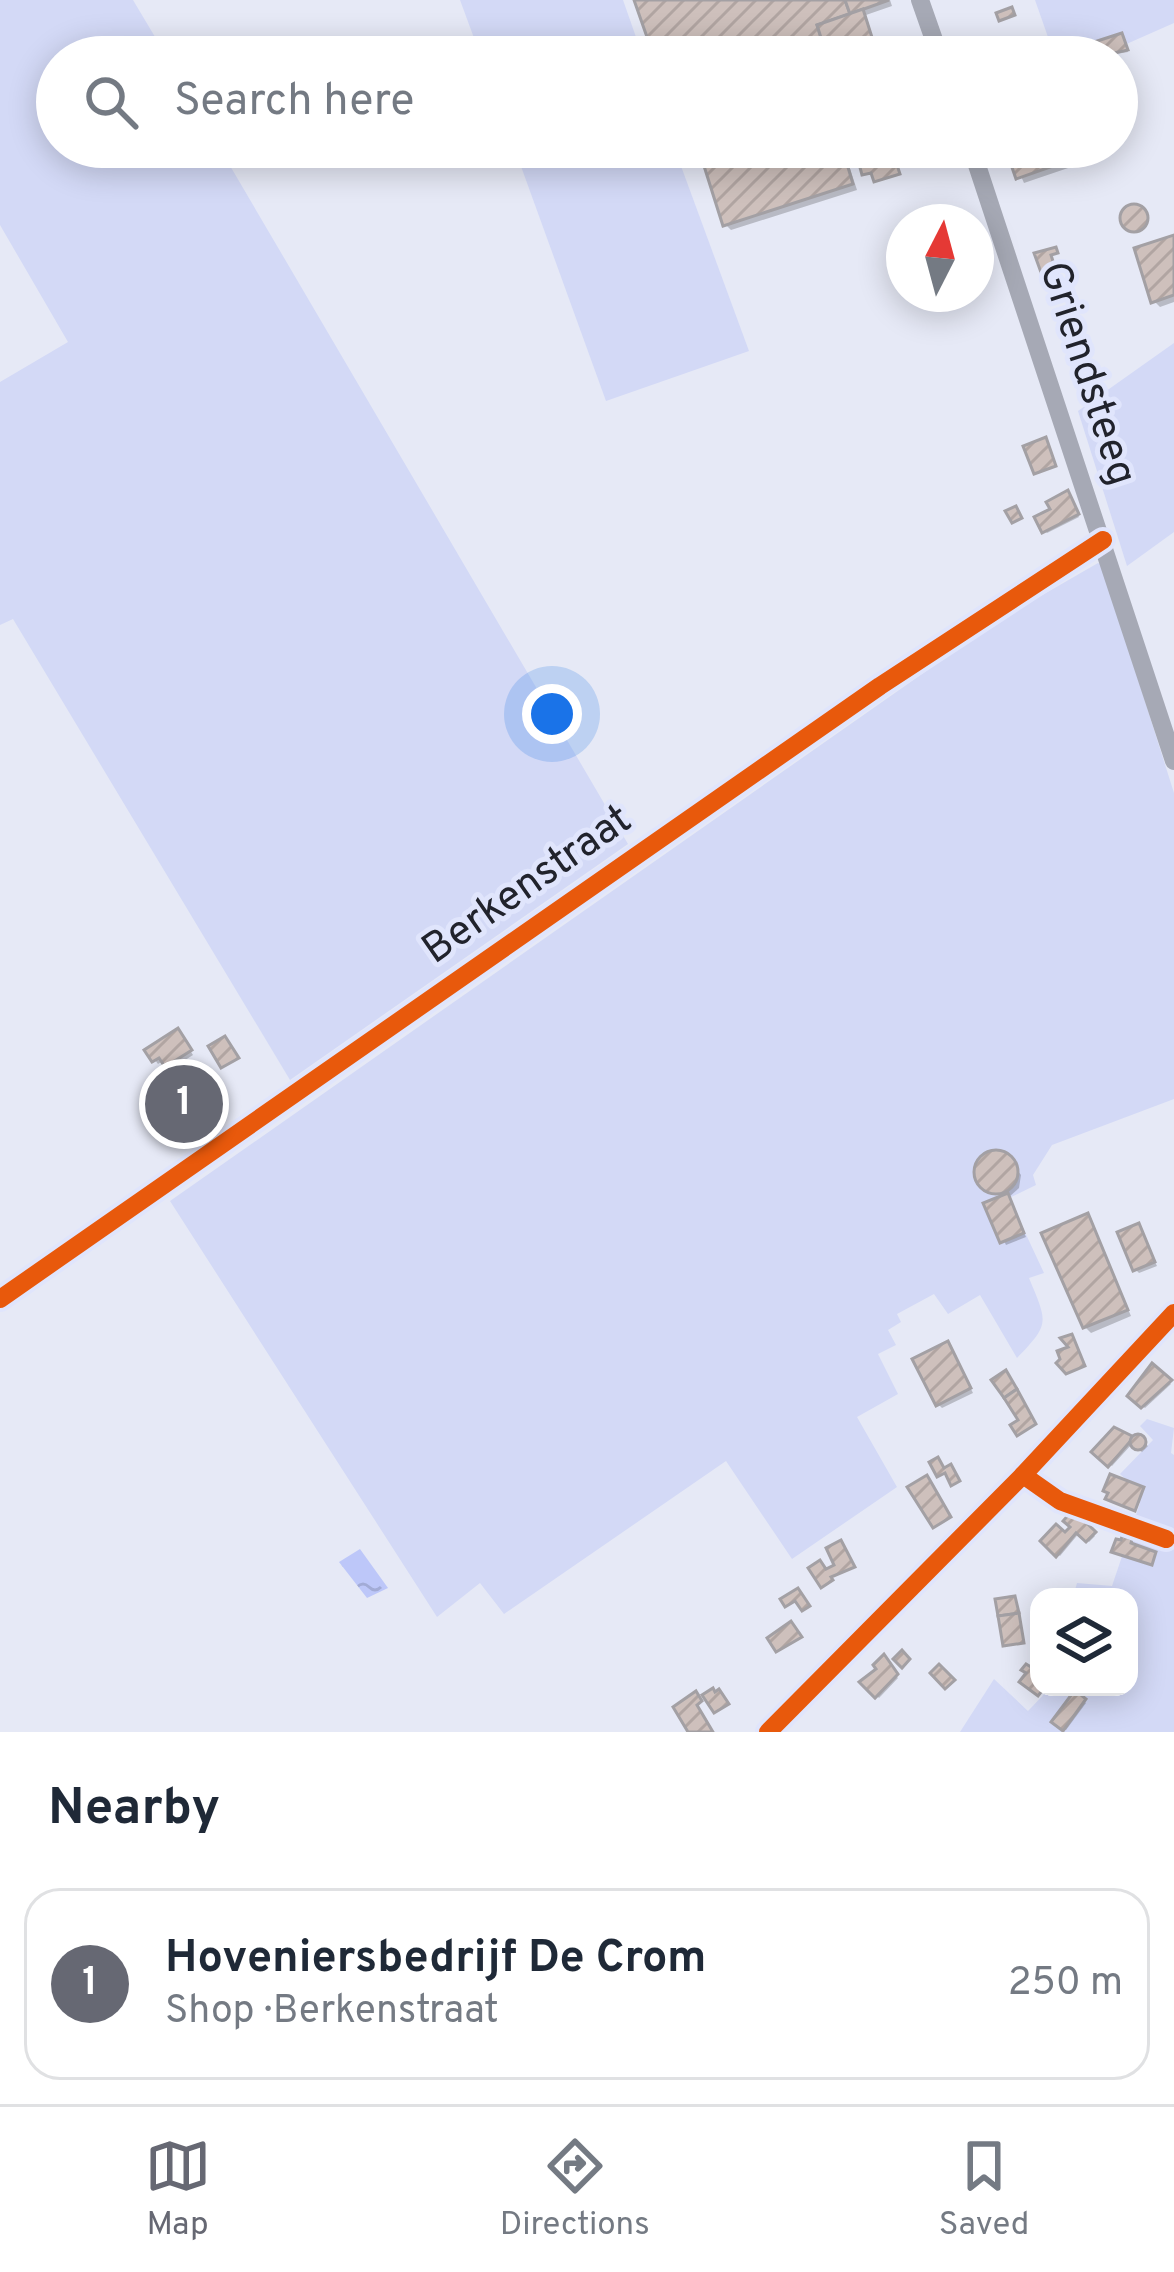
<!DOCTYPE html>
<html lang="en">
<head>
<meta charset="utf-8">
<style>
  body { margin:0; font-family:Overpass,sans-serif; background:#f2f2f3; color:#1f2937 }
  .controls { position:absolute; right:36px; bottom:36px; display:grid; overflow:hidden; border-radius:24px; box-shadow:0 6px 30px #0003 }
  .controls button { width:108px; height:108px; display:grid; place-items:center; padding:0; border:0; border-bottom:3px solid #e0e1e3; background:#fff; color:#1f2937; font:60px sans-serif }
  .compass { position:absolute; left:886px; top:204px; width:108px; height:108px; border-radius:50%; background:#fff; box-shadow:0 6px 30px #0003; rotate:6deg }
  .you { position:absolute; left:552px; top:714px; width:42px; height:42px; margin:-30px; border:9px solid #fff; border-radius:50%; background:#1a73e8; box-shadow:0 0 0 18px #1a73e833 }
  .badge { display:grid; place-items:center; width:78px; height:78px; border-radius:50%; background:#666873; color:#fff; font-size:39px; font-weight:700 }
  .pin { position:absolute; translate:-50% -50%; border:6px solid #fff; box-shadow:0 3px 12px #0006 }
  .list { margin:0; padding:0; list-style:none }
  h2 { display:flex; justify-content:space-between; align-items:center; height:156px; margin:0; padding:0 48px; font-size:51px }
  h2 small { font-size:39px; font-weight:400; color:#747a83 }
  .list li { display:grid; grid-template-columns:78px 1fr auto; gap:36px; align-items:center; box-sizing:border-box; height:192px; margin:0 24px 24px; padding:0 24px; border:3px solid #e0e1e3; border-radius:36px }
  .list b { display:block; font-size:45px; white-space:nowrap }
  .list p { margin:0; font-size:39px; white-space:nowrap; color:#747a83 }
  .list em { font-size:39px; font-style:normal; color:#747a83 }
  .icon { flex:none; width:66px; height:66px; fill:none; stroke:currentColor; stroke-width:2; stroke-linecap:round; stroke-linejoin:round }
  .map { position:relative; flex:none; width:1174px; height:1732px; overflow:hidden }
  .search { position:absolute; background:#fff; box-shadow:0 6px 30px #0003; left:36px; right:36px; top:36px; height:132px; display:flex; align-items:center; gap:30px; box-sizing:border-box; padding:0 42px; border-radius:66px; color:#747a83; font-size:45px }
  .sheet { height:372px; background:#fff }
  nav { display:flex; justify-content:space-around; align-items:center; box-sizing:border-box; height:168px; border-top:3px solid #e0e1e3; background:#fff; font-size:33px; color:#747a83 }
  nav a { display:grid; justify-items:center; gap:6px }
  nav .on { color:#666873 }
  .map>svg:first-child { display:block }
</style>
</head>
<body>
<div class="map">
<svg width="1174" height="1732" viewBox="0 0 1174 1732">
  <defs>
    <pattern id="water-ripples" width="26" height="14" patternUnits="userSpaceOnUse" patternTransform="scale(3)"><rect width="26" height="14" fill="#bdc7f9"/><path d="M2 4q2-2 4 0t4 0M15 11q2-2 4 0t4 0" fill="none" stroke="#a2abd6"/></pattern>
    <pattern id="building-hatch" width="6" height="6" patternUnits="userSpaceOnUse" patternTransform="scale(3)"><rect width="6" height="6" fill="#cec0bc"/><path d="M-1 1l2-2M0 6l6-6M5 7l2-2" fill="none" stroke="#b1a5a2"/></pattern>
  </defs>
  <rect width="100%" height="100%" fill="#e6e9f6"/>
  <g fill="#d3d9f6">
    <polygon points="0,0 133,0 167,57 57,57 57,147 219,147 628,844 290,1080 13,619 0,625 0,382 68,342 0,225"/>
    <polygon points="460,0 623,0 643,57 481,57"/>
    <polygon points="1035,0 1174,0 1174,23 1097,57 1055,57"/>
    <polygon points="514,147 674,147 749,351 606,401"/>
    <polygon points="1174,343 1174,532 1127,566 1078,411"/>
    <path d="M1098 563 1102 565 1174 793V1099L1052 1145 1033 1175 1036 1185 1009 1198 1044 1273 1029 1278C1047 1322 1051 1323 1017 1358L980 1295 948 1314 934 1294 897 1314 901 1322 888 1330 896 1345 878 1354 898 1394 857 1417 897 1487 792 1559 726 1461 504 1614 480 1583 437 1617 170 1201 999 620Z"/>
    <polygon points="1147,1419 1174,1428 1171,1453 1174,1455 1174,1732 960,1732 994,1679 1028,1711 1051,1687 1129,1687 1129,1597 1073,1597 1077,1583 1112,1586 1140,1503 1126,1498 1135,1488 1120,1474 1153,1440 1140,1426"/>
  </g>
  <polygon fill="url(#water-ripples)" points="360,1549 388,1588 367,1598 339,1562"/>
  <g fill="#0003">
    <polygon points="637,0 890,0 892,6 866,15 878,54 867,57 657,57"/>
    <polygon points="1123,38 1128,52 1099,57 1095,45"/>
    <polygon points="701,147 854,147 844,150 857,190 731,230 725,224"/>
    <polygon points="1008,147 1097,147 1070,156 1074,166 1024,183"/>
    <circle cx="1136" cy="220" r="12"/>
    <polygon points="1174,238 1174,302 1160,307 1154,301"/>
    <polygon points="1070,496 1079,517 1047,533 1045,531"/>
    <polygon points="181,1036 193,1055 171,1069 164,1060 158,1064 155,1060"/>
    <polygon points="184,1091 197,1110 158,1134 147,1117"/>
    <polygon points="991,1153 1006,1155 1021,1175 1019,1188 1008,1198 1026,1237 1006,1245 987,1205 1011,1195 994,1195 978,1178 979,1163"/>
    <polygon points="1088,1217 1131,1316 1091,1333 1085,1327"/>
    <polygon points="1138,1227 1157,1266 1139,1273 1135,1269"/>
    <polygon points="951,1349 973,1393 942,1408 938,1404"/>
    <polygon points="1152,1367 1171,1384 1145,1408 1131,1396"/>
    <polygon points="1125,1434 1134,1442 1138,1437 1148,1446 1142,1452 1131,1445 1112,1466 1095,1452"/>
    <polygon points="1073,1515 1095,1536 1089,1542 1080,1532 1060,1556 1044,1541 1065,1537 1074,1527"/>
    <polygon points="888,1668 898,1678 879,1698 864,1682"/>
    <polygon points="1075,1694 1086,1703 1066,1730 1055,1722"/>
  </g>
  <g fill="url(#building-hatch)" stroke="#a3a0a4" stroke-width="3">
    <polygon points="634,0 845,0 850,14 817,25 827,57 654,57"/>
    <polygon points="845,0 889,0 850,14"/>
    <polygon points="1012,7 1015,15 999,21 996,13"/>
    <polygon points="863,9 876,50 854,57 827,57 817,25"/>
    <polygon points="1122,33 1128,50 1096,57 1091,43"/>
    <polygon points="984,40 988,54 962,57 959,49"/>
    <polygon points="698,147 842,147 853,184 723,226"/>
    <polygon points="1005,147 1077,147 1066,151 1070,160 1016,179"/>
    <polygon points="884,152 886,159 894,156 900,174 874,182 871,173 862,175 858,160"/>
    <circle cx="1134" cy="218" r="14"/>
    <polygon points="1174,235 1174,295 1151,303 1134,248"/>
    <polygon points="1056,247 1058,253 1051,255 1057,274 1043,278 1034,253"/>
    <polygon points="1046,437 1056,466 1034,474 1023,446"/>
    <polygon points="1068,490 1079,514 1042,533 1034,517 1050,509 1046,502"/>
    <polygon points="1016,506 1022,518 1012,523 1005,511"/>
    <polygon points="178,1028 192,1050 165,1067 159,1058 152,1062 144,1050"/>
    <polygon points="225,1036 239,1058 221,1068 208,1046"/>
    <polygon points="184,1087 197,1107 174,1123 161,1103"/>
    <polygon points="162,1104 173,1121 154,1134 143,1116"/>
    <circle cx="996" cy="1172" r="22"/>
    <polygon points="1008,1193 1024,1233 1000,1243 983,1203"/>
    <polygon points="1088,1213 1128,1310 1083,1328 1041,1233"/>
    <polygon points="1139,1223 1155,1262 1133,1271 1117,1232"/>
    <polygon points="1072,1334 1085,1366 1066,1374 1056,1363 1060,1359 1057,1351 1068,1347 1060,1338"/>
    <polygon points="948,1341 971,1388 936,1406 912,1359"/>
    <polygon points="1152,1363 1172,1380 1141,1408 1127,1396"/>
    <polygon points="1006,1370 1017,1389 1004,1398 991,1380"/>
    <polygon points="1017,1389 1036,1424 1017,1436 1010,1425 1018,1420 1004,1398"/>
    <polygon points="1114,1427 1134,1437 1108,1467 1091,1452"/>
    <circle cx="1138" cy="1442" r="8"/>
    <polygon points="938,1457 944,1468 951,1464 960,1481 951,1486 945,1473 937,1477 929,1462"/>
    <polygon points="1110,1474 1144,1487 1135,1511 1105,1499 1108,1493 1103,1491"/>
    <polygon points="927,1475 951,1517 933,1528 907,1487"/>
    <polygon points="1073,1510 1096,1532 1086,1542 1076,1533 1056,1557 1040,1541 1056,1524 1065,1532 1070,1527 1063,1521"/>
    <polygon points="1122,1536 1132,1539 1131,1543 1156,1552 1152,1565 1111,1552 1116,1539 1121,1540"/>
    <polygon points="841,1540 855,1567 831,1577 833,1580 821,1588 808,1568 820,1560 826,1569 834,1565 826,1548"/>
    <polygon points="798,1588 810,1606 802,1611 795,1601 785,1607 780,1599"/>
    <polygon points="1015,1596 1019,1613 998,1616 995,1599"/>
    <polygon points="1019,1613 1024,1643 1003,1646 998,1616"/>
    <polygon points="791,1621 802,1637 776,1652 767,1638"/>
    <polygon points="902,1650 910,1659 902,1668 893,1659"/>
    <polygon points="884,1654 898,1674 875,1698 859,1682 876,1669 873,1665"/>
    <polygon points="1039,1655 1039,1687 1045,1687 1038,1696 1019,1682 1026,1673 1021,1670 1026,1664 1031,1667"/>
    <polygon points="939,1664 955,1680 945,1689 930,1673"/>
    <polygon points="713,1688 715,1692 719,1689 729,1704 714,1713 702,1695"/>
    <polygon points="1075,1690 1086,1699 1063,1731 1051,1722"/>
    <polygon points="696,1691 702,1701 697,1705 713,1732 688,1732 673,1707"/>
  </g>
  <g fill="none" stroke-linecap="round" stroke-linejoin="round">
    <g stroke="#a6a9b5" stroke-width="18">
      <polyline points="920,0 940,57"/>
      <polyline points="971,147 1174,761"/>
      <polyline points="0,1299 880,686 1103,540"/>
      <polyline points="1023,1475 1060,1501 1166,1539"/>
      <polyline points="768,1732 1023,1475 1174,1313"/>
    </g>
    <defs>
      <g id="cycleway">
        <polyline points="0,1299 880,686 1103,540"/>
        <polyline points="1023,1475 1060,1501 1166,1539"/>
        <polyline points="768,1732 1023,1475 1174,1313"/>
      </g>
    </defs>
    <use href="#cycleway" stroke="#e0e5fc" stroke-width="26"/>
    <use href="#cycleway" stroke="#e8590c" stroke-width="18"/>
  </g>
  <g text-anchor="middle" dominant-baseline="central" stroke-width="10" stroke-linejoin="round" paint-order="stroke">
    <g font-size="42" fill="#21232c" stroke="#e0e5fc">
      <text transform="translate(1086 374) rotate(72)">Griendsteeg</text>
      <text transform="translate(528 886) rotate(-35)">Berkenstraat</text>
    </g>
  </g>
</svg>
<div class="controls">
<button><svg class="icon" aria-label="layers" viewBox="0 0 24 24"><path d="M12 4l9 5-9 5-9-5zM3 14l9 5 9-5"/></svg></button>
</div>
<svg class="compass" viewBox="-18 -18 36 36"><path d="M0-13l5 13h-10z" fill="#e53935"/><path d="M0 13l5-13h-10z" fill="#747a83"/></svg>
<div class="you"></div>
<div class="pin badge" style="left:184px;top:1104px">1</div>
<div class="search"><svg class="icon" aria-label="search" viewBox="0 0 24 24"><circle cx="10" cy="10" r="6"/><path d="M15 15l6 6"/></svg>Search here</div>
</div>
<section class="sheet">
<h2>Nearby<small></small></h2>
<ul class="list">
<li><span class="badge">1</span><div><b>Hoveniersbedrijf De Crom</b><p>Shop · Berkenstraat</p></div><em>250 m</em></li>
</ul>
</section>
<nav>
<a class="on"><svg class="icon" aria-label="map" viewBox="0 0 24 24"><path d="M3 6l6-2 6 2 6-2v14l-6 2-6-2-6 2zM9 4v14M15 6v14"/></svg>Map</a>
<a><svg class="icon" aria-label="directions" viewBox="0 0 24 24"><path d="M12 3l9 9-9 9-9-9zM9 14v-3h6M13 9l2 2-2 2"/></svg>Directions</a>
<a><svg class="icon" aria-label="saved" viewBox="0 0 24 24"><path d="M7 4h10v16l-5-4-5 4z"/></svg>Saved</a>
</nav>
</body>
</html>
